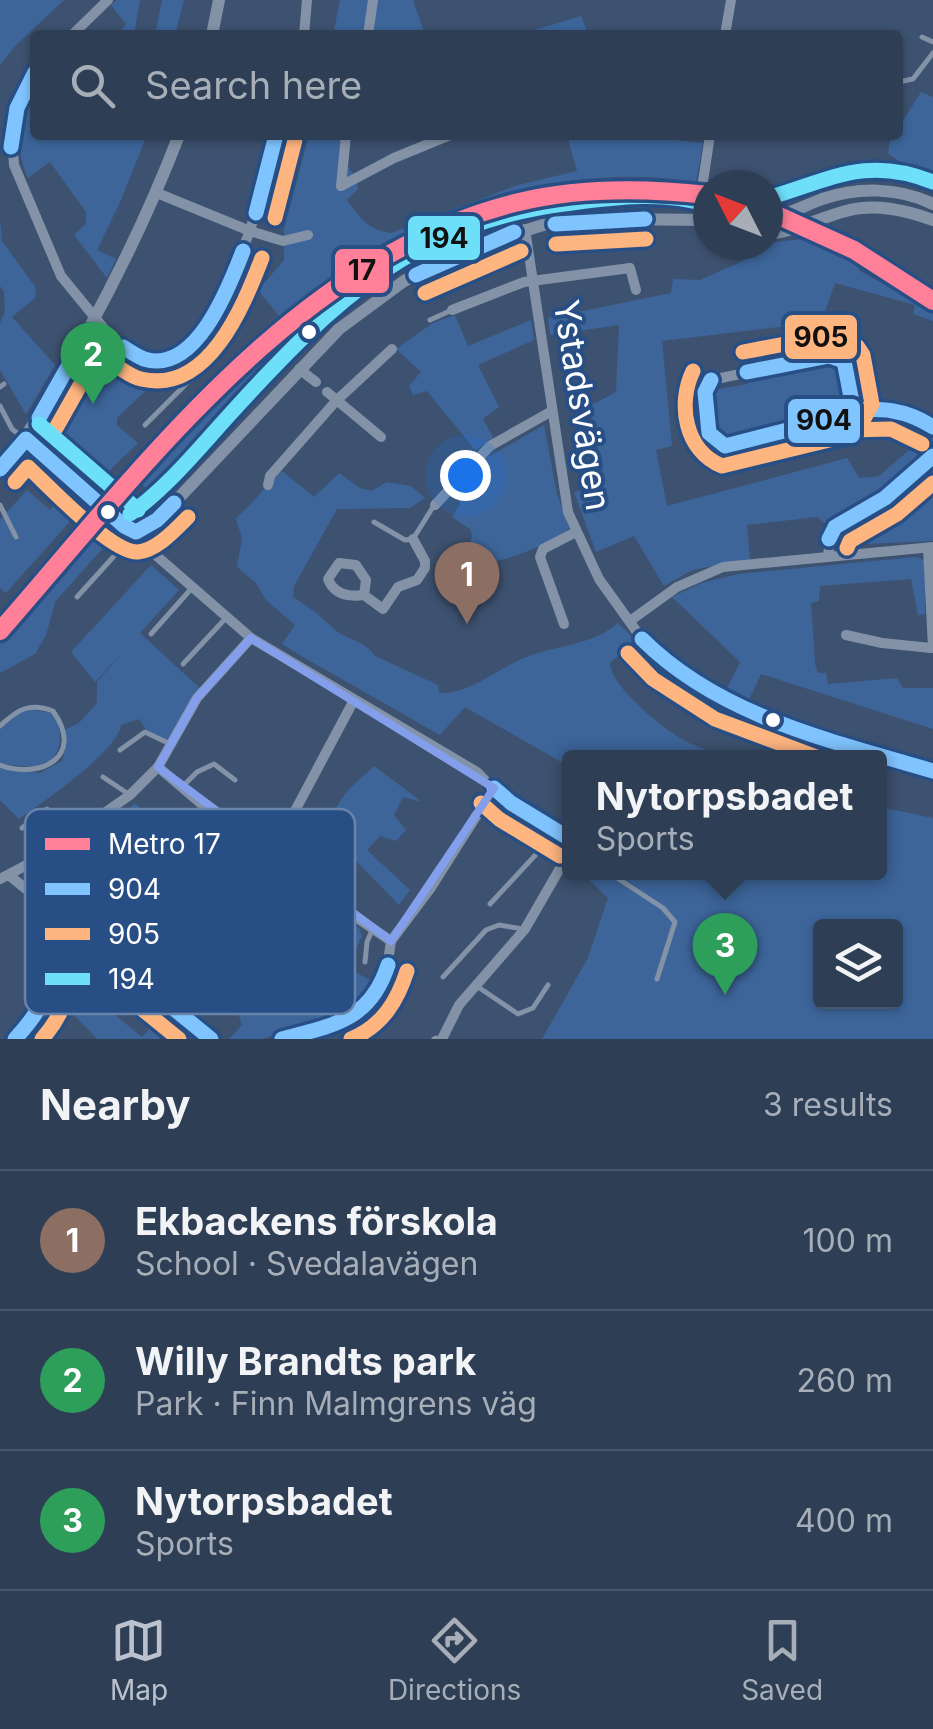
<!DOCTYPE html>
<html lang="en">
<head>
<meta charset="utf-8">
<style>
  body { margin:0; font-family:Inter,sans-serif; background:#36455a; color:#f1f3f6 }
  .controls { position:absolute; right:30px; bottom:30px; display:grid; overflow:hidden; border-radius:10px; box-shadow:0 2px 8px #0004 }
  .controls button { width:90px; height:90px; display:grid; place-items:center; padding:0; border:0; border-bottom:2px solid #49576b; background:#2e3e54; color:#f1f3f6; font:50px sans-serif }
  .compass { position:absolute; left:693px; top:170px; width:90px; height:90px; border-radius:50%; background:#2e3e54; box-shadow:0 2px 8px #0004; rotate:312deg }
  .you { position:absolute; left:465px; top:475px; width:35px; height:35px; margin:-25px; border:8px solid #fff; border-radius:50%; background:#1a73e8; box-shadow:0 0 0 15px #1a73e833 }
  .badge { display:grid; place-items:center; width:65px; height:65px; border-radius:50%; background:#bbc2cd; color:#fff; font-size:32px; font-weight:700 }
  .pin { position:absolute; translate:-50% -82px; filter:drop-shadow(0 2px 5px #0008) }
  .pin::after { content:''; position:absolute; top:52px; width:35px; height:30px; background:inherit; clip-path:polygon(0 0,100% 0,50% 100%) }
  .popup { position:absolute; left:562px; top:750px; width:325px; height:130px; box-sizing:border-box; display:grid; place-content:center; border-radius:10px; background:#2e3e54; filter:drop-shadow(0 2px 8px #0005); font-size:32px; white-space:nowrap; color:#a7aeb8 }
  .popup b { font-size:38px; color:#f1f3f6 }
  .popup::after { content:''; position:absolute; left:50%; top:100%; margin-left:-20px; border:20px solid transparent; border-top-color:#2e3e54 }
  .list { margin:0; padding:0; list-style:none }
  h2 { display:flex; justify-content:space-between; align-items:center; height:130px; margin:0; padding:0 40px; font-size:42px }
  h2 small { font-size:32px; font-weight:400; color:#a7aeb8 }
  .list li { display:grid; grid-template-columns:65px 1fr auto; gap:30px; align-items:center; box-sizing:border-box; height:140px; padding:0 40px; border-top:2px solid #49576b }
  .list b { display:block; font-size:38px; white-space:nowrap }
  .list p { margin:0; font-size:32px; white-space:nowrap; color:#a7aeb8 }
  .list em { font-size:32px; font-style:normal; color:#a7aeb8 }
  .icon { flex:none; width:55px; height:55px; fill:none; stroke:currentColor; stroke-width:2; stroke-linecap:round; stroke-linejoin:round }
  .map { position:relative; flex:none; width:933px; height:1039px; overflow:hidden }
  .search { position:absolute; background:#2e3e54; box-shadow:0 2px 8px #0004; left:30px; right:30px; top:30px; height:110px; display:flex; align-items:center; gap:25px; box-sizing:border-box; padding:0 35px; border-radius:10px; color:#a7aeb8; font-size:38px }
  .sheet { height:550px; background:#2e3e54 }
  nav { display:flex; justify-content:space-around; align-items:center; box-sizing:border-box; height:140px; border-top:2px solid #49576b; background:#2e3e54; font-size:28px; color:#a7aeb8 }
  nav a { display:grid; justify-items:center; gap:5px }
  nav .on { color:#bbc2cd }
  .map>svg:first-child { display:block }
</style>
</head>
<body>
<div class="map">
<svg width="933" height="1039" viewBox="0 0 933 1039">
  <rect width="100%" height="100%" fill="#3d5270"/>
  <g fill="#3d659a" fill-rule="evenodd">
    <polygon points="0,0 64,0 14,47 0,65"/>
    <polygon points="117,0 140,0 134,35 118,35 126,24 111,5"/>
    <polygon points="162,0 184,0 175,35 155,35"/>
    <polygon points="340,0 413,0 425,35 333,35"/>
    <polygon points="581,16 588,33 582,35 517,35"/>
    <path d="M35 82V135H147L120 202 97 250 116 259 107 278 74 235 86 224V212L50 162 28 178C14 146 16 112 35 82Z"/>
    <polygon points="921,92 933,97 933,182 888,154 890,141 898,135 898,129"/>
    <path d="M309 135H349L347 166 356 177 358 189 347 200C360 218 368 230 391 233L518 185 577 171 567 135H624L703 143 696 182C538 157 402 224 279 316L258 290 284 260V229Z"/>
    <path d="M674 194 687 196 685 204 678 208C548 203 416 233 321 328 265 384 216 446 157 498L138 481C206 413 273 340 351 283 442 217 560 189 671 197Z"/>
    <polygon points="0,221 2,241 36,288 35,298 12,317 55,365 26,414 0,370 0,323 5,312 4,292 0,286"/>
    <polygon points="821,237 853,256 860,271 933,312 933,321 913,314 915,305 835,283 821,322 662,341 672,446 656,450 667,506 847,458 859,478 879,476 929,433 933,437 933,447 882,493 830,527 817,517 747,525 750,559 692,570 664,586 634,536 596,552 574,492 605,485 590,406 616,392 619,325 550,335 548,318 671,293 673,279 700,280 743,261 749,245"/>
    <polygon points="455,315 468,346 531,320 534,340 478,365 499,407 483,419 494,439 475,450 427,391 413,395 409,386 421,372 396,349 433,323"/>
    <path d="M97 330C118 353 132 367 164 366L161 376 117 418V425L138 443 97 483 41 434Z"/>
    <path d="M827 362 836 364C842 376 845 395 842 407L835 412 724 439 712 432 709 393 713 390 748 384V377Z"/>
    <path d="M544 425 557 494 570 528C544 548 489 570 457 563L472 538 471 530 452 517 460 504 457 488 474 487 482 477 485 459Z"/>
    <polygon points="933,466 933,541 843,545 839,539 843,530 890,504"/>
    <path d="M282 471 314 497 339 473 360 488 372 491 387 482 411 486 425 498 410 508 337 509 294 586 293 597C309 607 321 616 333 628 345 640 365 640 375 656L438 685 439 693C468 695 497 669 524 658 555 645 592 646 618 623L636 641 610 663C611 687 664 730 687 742 699 748 712 751 724 757L570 758V767L465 707 440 735 298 654 282 644 295 625 266 600 256 583 237 567 242 538 236 519Z"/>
    <polygon points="27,490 50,510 68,491 76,498 69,509 74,517 6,593 0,588 0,520"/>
    <polygon points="100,524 108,530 111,527 117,532 55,602 46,635 35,654 0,673 0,641"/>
    <polygon points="915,557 925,560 925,614 918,615 911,579 820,586 819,601 811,603 815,664 818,673 826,673 828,684 897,678 903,688 933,688 933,729 761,674 747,704 725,692 740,662 672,597 701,583 738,574"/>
    <path d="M151 565 179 590 140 633 203 691 170 745 146 729 139 719 121 725C117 752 43 802 19 819L0 800V767L40 773 62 761 65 750 64 730 79 723 97 703V682L124 651 95 682 71 652Z"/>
    <path d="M28 709 52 713C63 728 62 746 52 761L33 767 3 764 0 762V728L15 715Z"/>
    <polygon points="374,766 422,802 403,797 394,815 406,830 396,841 380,836 367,850 410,890 399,905 357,862 345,871 313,840 348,790"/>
    <polygon points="134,803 173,833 189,838 217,867 225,868 243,848 298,886 286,894 257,867 240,875 235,883 239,890 230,903 230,913 211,927 198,919 195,902 203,885 172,852 154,846 125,815"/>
    <path d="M880 807 933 818V1039H542L588 958 608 898 582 873 880 872ZM820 926H896V1002H820Z"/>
    <polygon points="67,855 75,855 101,884 109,885 128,866 139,876 122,895 150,925 161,927 173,915 194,939 200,953 229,980 237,979 267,1007 276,1003 281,1006 303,1001 338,968 331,960 350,932 340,923 335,912 359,928 362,936 349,964 355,972 376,983 368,999 357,1008 262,1039 229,1039 242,1025 238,1013 209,990 197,992 154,948 136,953 132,937 101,907 83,925 70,914 85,897 55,862"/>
    <path d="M58 928 88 946 73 960 68 971 98 1012 109 1010 142 1037 167 1010 178 1018 159 1039H97L72 1013 58 1027 46 1014C57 995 65 973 62 952 61 943 58 936 58 928Z"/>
  </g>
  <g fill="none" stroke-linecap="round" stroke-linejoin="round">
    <g stroke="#8392a6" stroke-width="5">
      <polyline points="922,37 933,42"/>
      <polyline points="898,82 913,79 933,53"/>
      <polyline points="732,254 733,245"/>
      <polyline points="430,320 452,310"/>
      <polyline points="0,387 4,384"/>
      <polyline points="0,406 12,429 21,436"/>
      <polyline points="145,425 200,370 192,346"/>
      <polyline points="128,492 145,505 158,502 165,507"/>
      <polyline points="0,505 16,537"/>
      <polyline points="374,522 405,540 413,539 433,507"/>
      <polyline points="77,597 135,533"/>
      <polyline points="151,634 191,589"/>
      <polyline points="183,664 226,618"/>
      <path d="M0 726C18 709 30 702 53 711 85 756 42 780 0 765"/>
      <polyline points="120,750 145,732 168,743"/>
      <polyline points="103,777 127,793"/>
      <polyline points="182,787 197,772 214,764 235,780"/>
      <polyline points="22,828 47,809 72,833"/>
      <polyline points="528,841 561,863"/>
      <polyline points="608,872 663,908 675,922 657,979"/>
      <polyline points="490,904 541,849"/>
      <polyline points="184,911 210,933 217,931 238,911"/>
      <polyline points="210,933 214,955 230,972"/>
      <polyline points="365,962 367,942 373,928"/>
      <polyline points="443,977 486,930 499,925 523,929"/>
      <polyline points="478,987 518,1014 533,1008 548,985"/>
      <polyline points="434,1039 436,1038"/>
    </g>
    <g stroke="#8392a6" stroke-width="10">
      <polyline points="72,35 108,0"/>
      <polyline points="304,35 307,0"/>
      <polyline points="368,35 373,0"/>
      <polyline points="725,35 731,0"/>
      <polyline points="35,72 24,88 11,123 14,165 61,276 106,331 135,357 164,360 184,351 201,335 219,306 250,231 276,135"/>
      <polyline points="341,186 394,158 450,135"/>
      <polyline points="341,186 346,135"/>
      <polyline points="157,193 250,231 283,241 308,235"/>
      <polyline points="697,221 710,135"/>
      <polyline points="525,229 568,512 599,579 642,639 666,663 724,701 835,742 933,771"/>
      <polyline points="452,310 524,282 630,268 636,290"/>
      <polygon points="829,356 844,361 852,402 843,416 725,446 709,433 705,392 711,380"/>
      <polyline points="299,369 316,382"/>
      <polyline points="327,392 381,437"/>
      <path d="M849 410C887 408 901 404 933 427"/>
      <polyline points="268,485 270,476 336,401 392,349"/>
      <polyline points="435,505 490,446 552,411"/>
      <polyline points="142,530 151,551 251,638 477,772 499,795 570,839"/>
      <polyline points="928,548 933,648"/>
      <polyline points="828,557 830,537 835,527 885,498 933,456"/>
      <path d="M364 595C349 597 334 595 328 579L339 563 356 565 366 580 364 595 383 609 398 587 417 580 425 568V561L413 539"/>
      <polyline points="630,621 677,587 723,567 933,547"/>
      <polyline points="564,624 540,557 543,549 576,532"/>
      <polyline points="846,635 882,643 931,648"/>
      <polyline points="158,767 246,842 391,941"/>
      <polyline points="90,825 184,911"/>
      <polyline points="264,854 289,822 354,700"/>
      <polyline points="10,876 211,1039"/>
      <polyline points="0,879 40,858 130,795 158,767 197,698 251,638"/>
      <path d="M15 1039C64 991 59 966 40 905"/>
      <polyline points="282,1039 336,1024 363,1012 373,1003 386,975 391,941 430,889 494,788"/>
      <polyline points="442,1039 459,1005 525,929 570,851"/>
    </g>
    <g stroke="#8392a6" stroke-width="12">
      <polyline points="212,35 219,0"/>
      <path d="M768 219C787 215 804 206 822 199 858 187 898 187 933 204"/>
      <path d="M768 234C796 231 819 218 846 211 875 203 905 210 933 220"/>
      <polyline points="26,439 124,526 136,532 142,530 174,503 339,329 404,281 474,247 543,225 609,219 708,220"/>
      <path d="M0 469C36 427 61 380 87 332 122 268 153 203 179 135"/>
    </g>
    <defs>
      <g id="bus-1">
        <polyline points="11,147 17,108 35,72"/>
        <polyline points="256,213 276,135"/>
        <polyline points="555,224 645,219"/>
        <polyline points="416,275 514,232"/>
        <path d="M123 347C129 351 137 356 144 359 196 375 229 287 243 251"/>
        <polyline points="711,380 705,392 709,433 725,446 843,416 852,402 844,361 829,356 747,372"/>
        <path d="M849 410C882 408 905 409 933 427"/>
        <polyline points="39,418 87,333"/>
        <polyline points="0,469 26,439 124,526 136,532 157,520 174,503"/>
        <polyline points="829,539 835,527 885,498 933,456"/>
        <path d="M642 639C719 716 831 741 933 771"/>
        <polyline points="494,788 511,803 570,839"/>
        <polyline points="65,920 211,1039"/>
        <path d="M15 1039C59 991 58 965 39 904"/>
        <path d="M282 1039C333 1025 370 1021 388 965"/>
      </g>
      <g id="bus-2">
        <polyline points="275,218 295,140"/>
        <polyline points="556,244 646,239"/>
        <polyline points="425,293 521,251"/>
        <path d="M113 364C122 369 131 377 141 379 208 395 243 307 262 258"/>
        <path d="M693 371C677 404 685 451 722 466L850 435 859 428 872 404 863 355 857 346 827 336 743 352"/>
        <polyline points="56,428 104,343"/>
        <polyline points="850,430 891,429 922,444"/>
        <path d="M15 482 28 467C48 485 112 554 138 552 157 550 175 530 188 517"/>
        <polyline points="847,548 850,541 897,514 933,483"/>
        <polyline points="628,653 653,679 715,719 819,758"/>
        <polyline points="481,803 499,819 560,856"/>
        <polyline points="52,936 179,1039"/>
        <path d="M42 1039C81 995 75 951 58 898"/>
        <path d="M351 1039C382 1026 397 1002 407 971"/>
      </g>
      <g id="bus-3">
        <path d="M768 198C830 180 866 155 933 182"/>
        <polyline points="39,424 138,510"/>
        <path d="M130 514C169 486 200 447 232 412 333 301 416 221 572 203 616 197 665 191 708 205"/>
      </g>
    </defs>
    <use href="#bus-1" stroke="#284f85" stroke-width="22"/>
    <use href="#bus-2" stroke="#284f85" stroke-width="22"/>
    <use href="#bus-3" stroke="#284f85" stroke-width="22"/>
    <use href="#bus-1" stroke="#80c4ff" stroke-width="15"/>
    <use href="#bus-2" stroke="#ffb580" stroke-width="15"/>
    <use href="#bus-3" stroke="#6ddff8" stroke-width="15"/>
    <defs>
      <g id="metro-1">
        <polyline points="768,211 854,250 933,301"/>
        <path d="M0 631C141 470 300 254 519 202 581 187 645 188 708 195"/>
      </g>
    </defs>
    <use href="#metro-1" stroke="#284f85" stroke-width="25"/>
    <use href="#metro-1" stroke="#ff8098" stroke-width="18"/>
  </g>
  <path fill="none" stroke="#839eea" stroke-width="8" stroke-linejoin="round" d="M251 638 494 788 391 941 158 767 197 698Z"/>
  <g fill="#fff" stroke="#284f85" stroke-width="4">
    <circle cx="309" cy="332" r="9"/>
    <circle cx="108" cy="512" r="9"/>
    <circle cx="773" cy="720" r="9"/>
  </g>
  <g text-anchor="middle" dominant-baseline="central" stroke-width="8" stroke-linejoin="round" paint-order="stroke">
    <g font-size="35" fill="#fff" stroke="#284f85">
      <text transform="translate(583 405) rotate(81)">Ystadsvägen</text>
    </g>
  </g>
  <rect x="25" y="809" width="330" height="205" rx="15" fill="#284f85" stroke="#6884aa" stroke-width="2.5"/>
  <rect x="45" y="838" width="45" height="12" fill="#ff8098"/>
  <rect x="45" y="883" width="45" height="12" fill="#80c4ff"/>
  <rect x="45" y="928" width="45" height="12" fill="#ffb580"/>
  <rect x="45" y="973" width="45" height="12" fill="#6ddff8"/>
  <g font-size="28" fill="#fff">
    <text x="108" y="854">Metro 17</text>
    <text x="108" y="899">904</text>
    <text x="108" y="944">905</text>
    <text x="108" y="989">194</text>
  </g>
  <g stroke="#284f85" stroke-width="4">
    <rect x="406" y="214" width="76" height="48" rx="10" fill="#6ddff8"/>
    <rect x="333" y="247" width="58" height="48" rx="10" fill="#ff8098"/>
    <rect x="783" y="313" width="76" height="48" rx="10" fill="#ffb580"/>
    <rect x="786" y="397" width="76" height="48" rx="10" fill="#80c4ff"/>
  </g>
  <g font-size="28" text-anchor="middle" font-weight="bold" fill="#111">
    <text x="444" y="248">194</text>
    <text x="362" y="280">17</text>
    <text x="821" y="347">905</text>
    <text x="824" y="430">904</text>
  </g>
</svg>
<div class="controls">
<button><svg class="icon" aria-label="layers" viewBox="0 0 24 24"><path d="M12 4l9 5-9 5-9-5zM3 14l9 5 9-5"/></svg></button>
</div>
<svg class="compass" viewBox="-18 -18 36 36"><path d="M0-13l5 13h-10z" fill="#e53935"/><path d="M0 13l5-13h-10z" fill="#a7aeb8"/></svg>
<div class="you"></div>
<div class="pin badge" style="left:467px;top:624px;background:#8d6e63">1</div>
<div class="pin badge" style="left:93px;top:404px;background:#2e9e5b">2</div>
<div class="pin badge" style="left:725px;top:995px;background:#2e9e5b">3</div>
<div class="popup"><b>Nytorpsbadet</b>Sports</div>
<div class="search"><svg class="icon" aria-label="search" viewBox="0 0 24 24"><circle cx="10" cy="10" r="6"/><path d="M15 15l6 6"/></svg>Search here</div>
</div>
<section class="sheet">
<h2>Nearby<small>3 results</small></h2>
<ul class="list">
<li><span class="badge" style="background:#8d6e63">1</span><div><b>Ekbackens förskola</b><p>School · Svedalavägen</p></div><em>100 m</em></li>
<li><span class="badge" style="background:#2e9e5b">2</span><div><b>Willy Brandts park</b><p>Park · Finn Malmgrens väg</p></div><em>260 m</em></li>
<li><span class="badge" style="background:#2e9e5b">3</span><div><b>Nytorpsbadet</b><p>Sports</p></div><em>400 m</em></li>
</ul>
</section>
<nav>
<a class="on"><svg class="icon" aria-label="map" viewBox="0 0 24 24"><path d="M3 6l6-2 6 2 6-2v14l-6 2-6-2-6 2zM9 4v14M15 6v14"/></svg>Map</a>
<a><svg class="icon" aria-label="directions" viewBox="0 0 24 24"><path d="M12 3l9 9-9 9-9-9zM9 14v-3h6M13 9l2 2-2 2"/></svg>Directions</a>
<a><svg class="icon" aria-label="saved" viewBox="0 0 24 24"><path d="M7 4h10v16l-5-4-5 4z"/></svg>Saved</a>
</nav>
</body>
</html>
